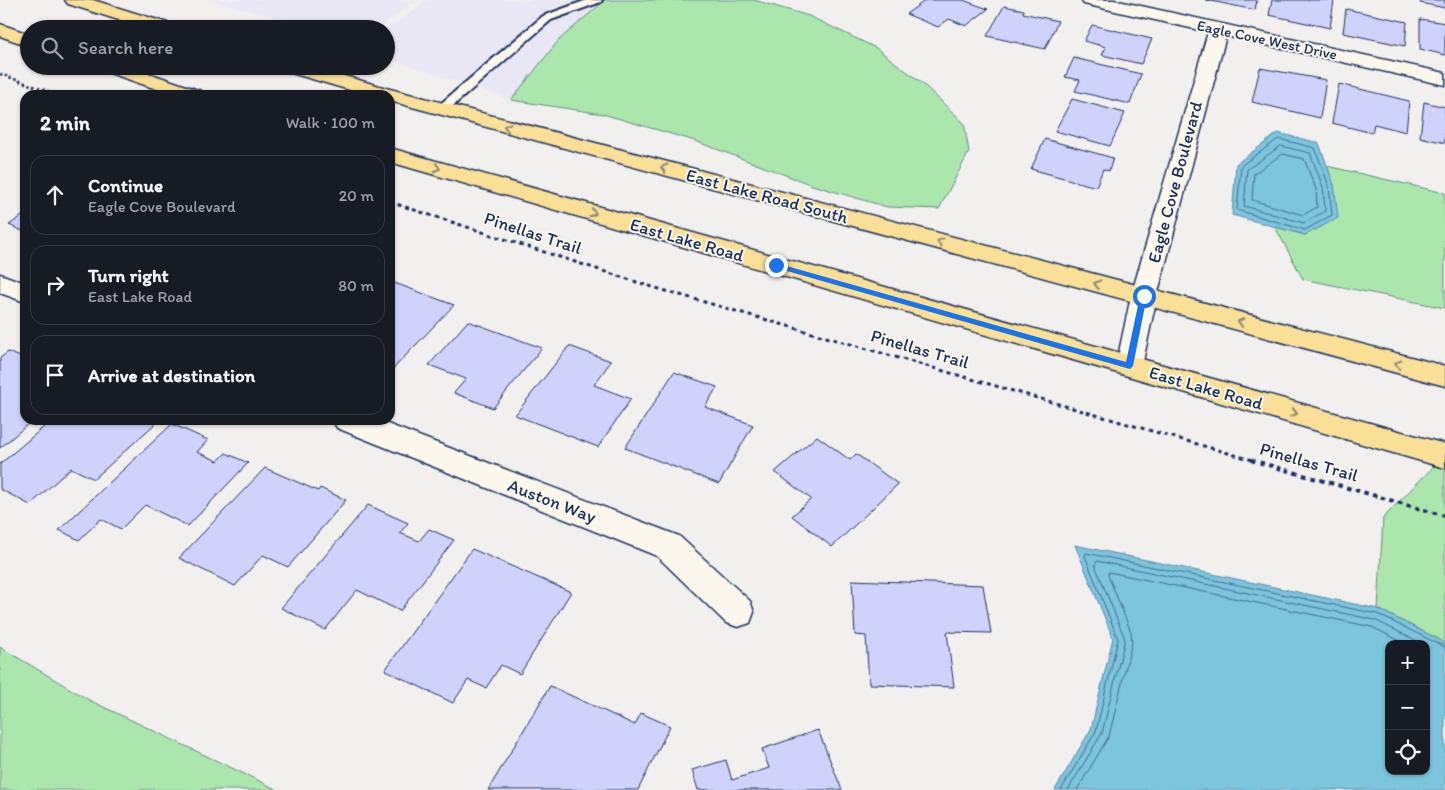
<!DOCTYPE html>
<html lang="en">
<head>
<meta charset="utf-8">
<style>
  body { margin:0; font-family:Itim,sans-serif; background:#242831; color:#f1f3f6 }
  .controls { position:absolute; right:15px; bottom:15px; display:grid; overflow:hidden; border-radius:10px; box-shadow:0 1px 4px #0004 }
  .controls button { width:45px; height:45px; display:grid; place-items:center; padding:0; border:0; border-bottom:1px solid #363941; background:#171b24; color:#f1f3f6; font:25px sans-serif }
  .stop { position:absolute; width:15px; height:15px; margin:-11px; border:4px solid #1a73e8; border-radius:50%; background:#fff }
  .stop.end { background:#1a73e8; border-color:#fff; box-shadow:0 1px 5px #0008 }
  .list { margin:0; padding:0; list-style:none }
  h2 { display:flex; justify-content:space-between; align-items:center; height:65px; margin:0; padding:0 20px; font-size:21px }
  h2 small { font-size:16px; font-weight:400; color:#9ea1a6 }
  .list li { display:grid; grid-template-columns:32px 1fr auto; gap:15px; align-items:center; box-sizing:border-box; height:80px; margin:0 10px 10px; padding:0 10px; border:1px solid #363941; border-radius:15px }
  .list b { display:block; font-size:19px; white-space:nowrap }
  .list p { margin:0; font-size:16px; white-space:nowrap; color:#9ea1a6 }
  .list em { font-size:16px; font-style:normal; color:#9ea1a6 }
  .icon { flex:none; width:28px; height:28px; fill:none; stroke:currentColor; stroke-width:2; stroke-linecap:round; stroke-linejoin:round }
  .map { position:relative; flex:none; width:1445px; height:790px; overflow:hidden }
  .search { position:absolute; background:#171b24; box-shadow:0 1px 4px #0004; left:20px; top:20px; width:375px; height:55px; display:flex; align-items:center; gap:12px; box-sizing:border-box; padding:0 18px; border-radius:28px; color:#9ea1a6; font-size:19px }
  .panel { position:absolute; background:#171b24; box-shadow:0 1px 4px #0004; left:20px; top:90px; width:375px; height:335px; border-radius:15px }
  .map>svg:first-child { display:block }
</style>
</head>
<body>
<div class="map">
<svg width="1445" height="790" viewBox="0 0 1445 790">
  <rect width="100%" height="100%" fill="#f2f0ef"/>
  <filter id="ink" filterUnits="userSpaceOnUse"><feTurbulence type="fractalNoise" baseFrequency=".02" numOctaves="2"/><feDisplacementMap in="SourceGraphic" scale="10" xChannelSelector="R" yChannelSelector="G"/><feConvolveMatrix kernelMatrix="1 2 1 2 8 2 1 2 1" color-interpolation-filters="sRGB"/></filter>
  <g filter="url(#ink)">
    <g fill="#e8e7f3">
      <polygon points="210,0 417,0 376,29 317,29"/>
      <polygon points="428,0 605,0 559,40 511,100 386,58 386,30"/>
    </g>
    <g fill="#abe6ac" stroke="#638a85">
      <polygon points="605,0 754,0 809,16 876,48 922,83 964,123 969,152 939,209 887,207 812,185 695,141 603,114 511,100 559,40"/>
      <polygon points="1327,166 1445,193 1445,308 1303,279 1275,227 1305,235 1337,218 1334,185"/>
      <polygon points="1434,466 1445,469 1445,647 1442,641 1378,609 1383,518"/>
      <polygon points="0,647 89,700 278,790 0,790"/>
    </g>
    <g fill="#7cc5dc" stroke="#5589aa" fill-rule="evenodd">
      <polygon points="1278,133 1319,143 1334,185 1338,218 1305,235 1232,215 1236,164"/>
      <path d="M1075 545 1378 609 1442 641 1445 647V790H1055L1091 729 1113 638ZM1389 644H1426V771H1389Z"/>
    </g>
    <g fill="none" stroke-linecap="round" stroke-linejoin="round">
      <g stroke="#426b90" stroke-width="1">
        <polygon points="1279,139 1315,148 1329,186 1332,215 1305,230 1237,210 1241,166"/>
        <polygon points="1281,146 1310,153 1323,187 1325,211 1304,223 1244,206 1247,170"/>
        <polygon points="1283,154 1304,159 1316,189 1317,207 1303,215 1252,200 1254,174"/>
        <polyline points="1061,790 1096,731 1118,639 1085,556 1086,553 1377,614 1445,647"/>
        <polyline points="1068,790 1102,733 1125,639 1095,565 1097,561 1375,620 1423,644"/>
        <polyline points="1077,790 1109,736 1132,642 1131,632 1108,575 1109,572 1372,627 1406,644"/>
      </g>
    </g>
    <g fill="#cfd2fb" stroke="#1b2f5e">
      <polygon points="926,0 963,0 988,9 966,26 949,19 938,27 906,14"/>
      <polygon points="1206,0 1257,0 1255,10"/>
      <polygon points="1272,0 1334,0 1330,28 1269,15"/>
      <polygon points="1421,0 1445,0 1445,8 1420,3"/>
      <polygon points="1004,6 1024,10 1023,13 1058,21 1045,49 987,36"/>
      <polygon points="1346,9 1407,22 1405,46 1343,33"/>
      <polygon points="1420,19 1445,23 1445,55 1420,49"/>
      <polygon points="1092,25 1152,39 1141,64 1102,55 1106,47 1084,41"/>
      <polygon points="1074,58 1141,74 1130,104 1075,91 1080,80 1065,77"/>
      <polygon points="1260,68 1326,80 1320,118 1252,102"/>
      <polygon points="1339,84 1409,101 1406,132 1374,124 1372,133 1332,123"/>
      <polygon points="1072,99 1125,113 1110,146 1055,131"/>
      <polygon points="1424,102 1445,107 1445,143 1420,137"/>
      <polygon points="1045,139 1113,158 1109,171 1103,169 1096,187 1031,169"/>
      <polygon points="25,214 25,232 9,225"/>
      <polygon points="392,282 454,305 393,369 390,368 390,285"/>
      <polygon points="468,321 542,348 493,408 454,393 466,379 429,365"/>
      <polygon points="569,346 611,361 594,385 631,399 598,447 515,415"/>
      <polygon points="8,352 25,359 25,420 33,420 0,448 0,358"/>
      <polygon points="674,372 717,387 705,407 753,425 719,484 625,448"/>
      <polygon points="52,420 153,420 157,422 94,479 71,468 30,505 0,489 0,464"/>
      <polygon points="172,424 208,440 197,452 218,461 226,453 248,463 188,526 145,505 121,529 101,519 79,540 59,530"/>
      <polygon points="817,436 850,460 856,454 898,484 832,547 792,516 811,499 775,472"/>
      <polygon points="265,468 318,491 320,488 346,500 288,567 263,555 235,586 179,558"/>
      <polygon points="368,505 408,523 400,533 419,541 429,529 454,540 400,611 357,590 325,630 281,608"/>
      <polygon points="472,549 571,592 520,674 501,665 486,688 468,680 453,703 385,670"/>
      <polygon points="852,580 983,585 991,633 947,632 954,687 869,684 866,636 855,635"/>
      <polygon points="550,686 635,725 641,713 670,726 638,790 488,790"/>
      <polygon points="818,730 842,790 698,790 692,770 726,760 732,780 769,768 762,749"/>
    </g>
    <g fill="none" stroke-linecap="round" stroke-linejoin="round">
      <defs>
        <polygon id="lane" points="587,0 602,0 601,2 551,20 446,112 438,112 436,109 438,106 543,16"/>
        <g id="street">
          <polygon points="1081,0 1114,0 1445,73 1445,85 1226,36 1157,296 1142,366 1138,373 1129,376 1120,373 1116,366 1131,296 1208,32 1084,4"/>
          <polygon points="0,274 25,283 25,302 0,293"/>
          <polygon points="333,420 377,420 679,536 750,601 754,612 750,623 738,627 726,623 657,556 337,428"/>
        </g>
        <g id="primary">
          <polygon points="65,0 93,0 174,25 176,29 147,29 68,4"/>
          <polygon points="0,24 29,34 29,46 0,36"/>
          <polygon points="98,66 128,66 201,91 204,95 174,95 101,70"/>
          <polygon points="278,66 310,66 390,89 1445,366 1445,386 390,101 390,95 367,95 281,70"/>
          <polygon points="390,148 1445,444 1445,468 390,162"/>
        </g>
      </defs>
      <use href="#lane" stroke="#1b2f5e" stroke-width="4"/>
      <use href="#street" stroke="#1b2f5e" stroke-width="3"/>
      <use href="#primary" stroke="#1b2f5e" stroke-width="3"/>
      <g stroke="#1b2f5e" stroke-width="2.5" stroke-dasharray="2.5 2.5" stroke-linecap="butt">
        <polyline points="0,74 59,95"/>
        <polyline points="390,202 393,203"/>
      </g>
      <polyline stroke="#1b2f5e" stroke-width="3" stroke-dasharray="4 4" stroke-linecap="butt" points="390,202 649,286 1256,461"/>
      <polyline stroke="#1b2f5e" stroke-width="4" stroke-dasharray="4.5 4.5" stroke-linecap="butt" points="1251,460 1445,516"/>
      <use href="#lane" fill="#fbf7ec" fill-rule="evenodd"/>
      <use href="#street" fill="#fbf7ec" fill-rule="evenodd"/>
      <use href="#primary" fill="#fadf96" fill-rule="evenodd"/>
    </g>
    <defs><path id="oneway-chevron" d="M-2-3.5L2.5 0L-2 3.5" fill="none" stroke-width="1.6" stroke-linecap="round" stroke-linejoin="round" transform="scale(1.25)"/></defs>
    <g stroke="#8a877a">
      <use href="#oneway-chevron" transform="translate(507 127) rotate(-165)"/>
      <use href="#oneway-chevron" transform="translate(437 168) rotate(16)"/>
      <use href="#oneway-chevron" transform="translate(664 168) rotate(-165)"/>
      <use href="#oneway-chevron" transform="translate(593 213) rotate(16)"/>
      <use href="#oneway-chevron" transform="translate(940 242) rotate(-165)"/>
      <use href="#oneway-chevron" transform="translate(1097 284) rotate(-165)"/>
      <use href="#oneway-chevron" transform="translate(1241 322) rotate(-165)"/>
      <use href="#oneway-chevron" transform="translate(1398 364) rotate(-165)"/>
      <use href="#oneway-chevron" transform="translate(1294 413) rotate(16)"/>
    </g>
  </g>
  <polygon fill="#1a73e8" points="776,263 1126,362 1140,296 1144,294 1147,296 1133,366 1130,369 773,267 772,265"/>
  <g text-anchor="middle" dominant-baseline="central" stroke-width="4" stroke-linejoin="round" paint-order="stroke">
    <g font-size="15" fill="#1b2f5e" stroke="#fbf7ec">
      <text transform="translate(1267 40) rotate(12)">Eagle Cove West Drive</text>
    </g>
    <g font-size="18" fill="#1b2f5e" stroke="#fbf7ec">
      <text transform="translate(1175 182) rotate(-75)">Eagle Cove Boulevard</text>
      <text transform="translate(767 196) rotate(15)">East Lake Road South</text>
      <text transform="translate(533 233) rotate(18)">Pinellas Trail</text>
      <text transform="translate(687 240) rotate(16)">East Lake Road</text>
      <text transform="translate(920 349) rotate(16)">Pinellas Trail</text>
      <text transform="translate(1206 388) rotate(16)">East Lake Road</text>
      <text transform="translate(1309 462) rotate(16)">Pinellas Trail</text>
      <text transform="translate(552 501) rotate(21)">Auston Way</text>
    </g>
  </g>
</svg>
<div class="controls">
<button>+</button>
<button>−</button>
<button><svg class="icon" aria-label="locate" viewBox="0 0 24 24"><circle cx="12" cy="12" r="6"/><path d="M12 2v4M12 18v4M2 12h4M18 12h4"/></svg></button>
</div>
<div class="stop" style="left:1144px;top:296px"></div>
<div class="stop end" style="left:776px;top:265px"></div>
<div class="search"><svg class="icon" aria-label="search" viewBox="0 0 24 24"><circle cx="10" cy="10" r="6"/><path d="M15 15l6 6"/></svg>Search here</div>
<section class="panel">
<h2>2 min<small>Walk · 100 m</small></h2>
<ul class="list">
<li><svg class="icon" aria-label="ahead" viewBox="0 0 24 24"><path d="M12 20V5M6 11l6-6 6 6"/></svg><div><b>Continue</b><p>Eagle Cove Boulevard</p></div><em>20 m</em></li>
<li><svg class="icon" aria-label="right" viewBox="0 0 24 24"><path d="M7 20v-9h11M14 6l5 5-5 5"/></svg><div><b>Turn right</b><p>East Lake Road</p></div><em>80 m</em></li>
<li><svg class="icon" aria-label="arrive" viewBox="0 0 24 24"><path d="M6 21V4h12l-3 4 3 4H6"/></svg><div><b>Arrive at destination</b></div></li>
</ul>
</section>
</div>
</body>
</html>
